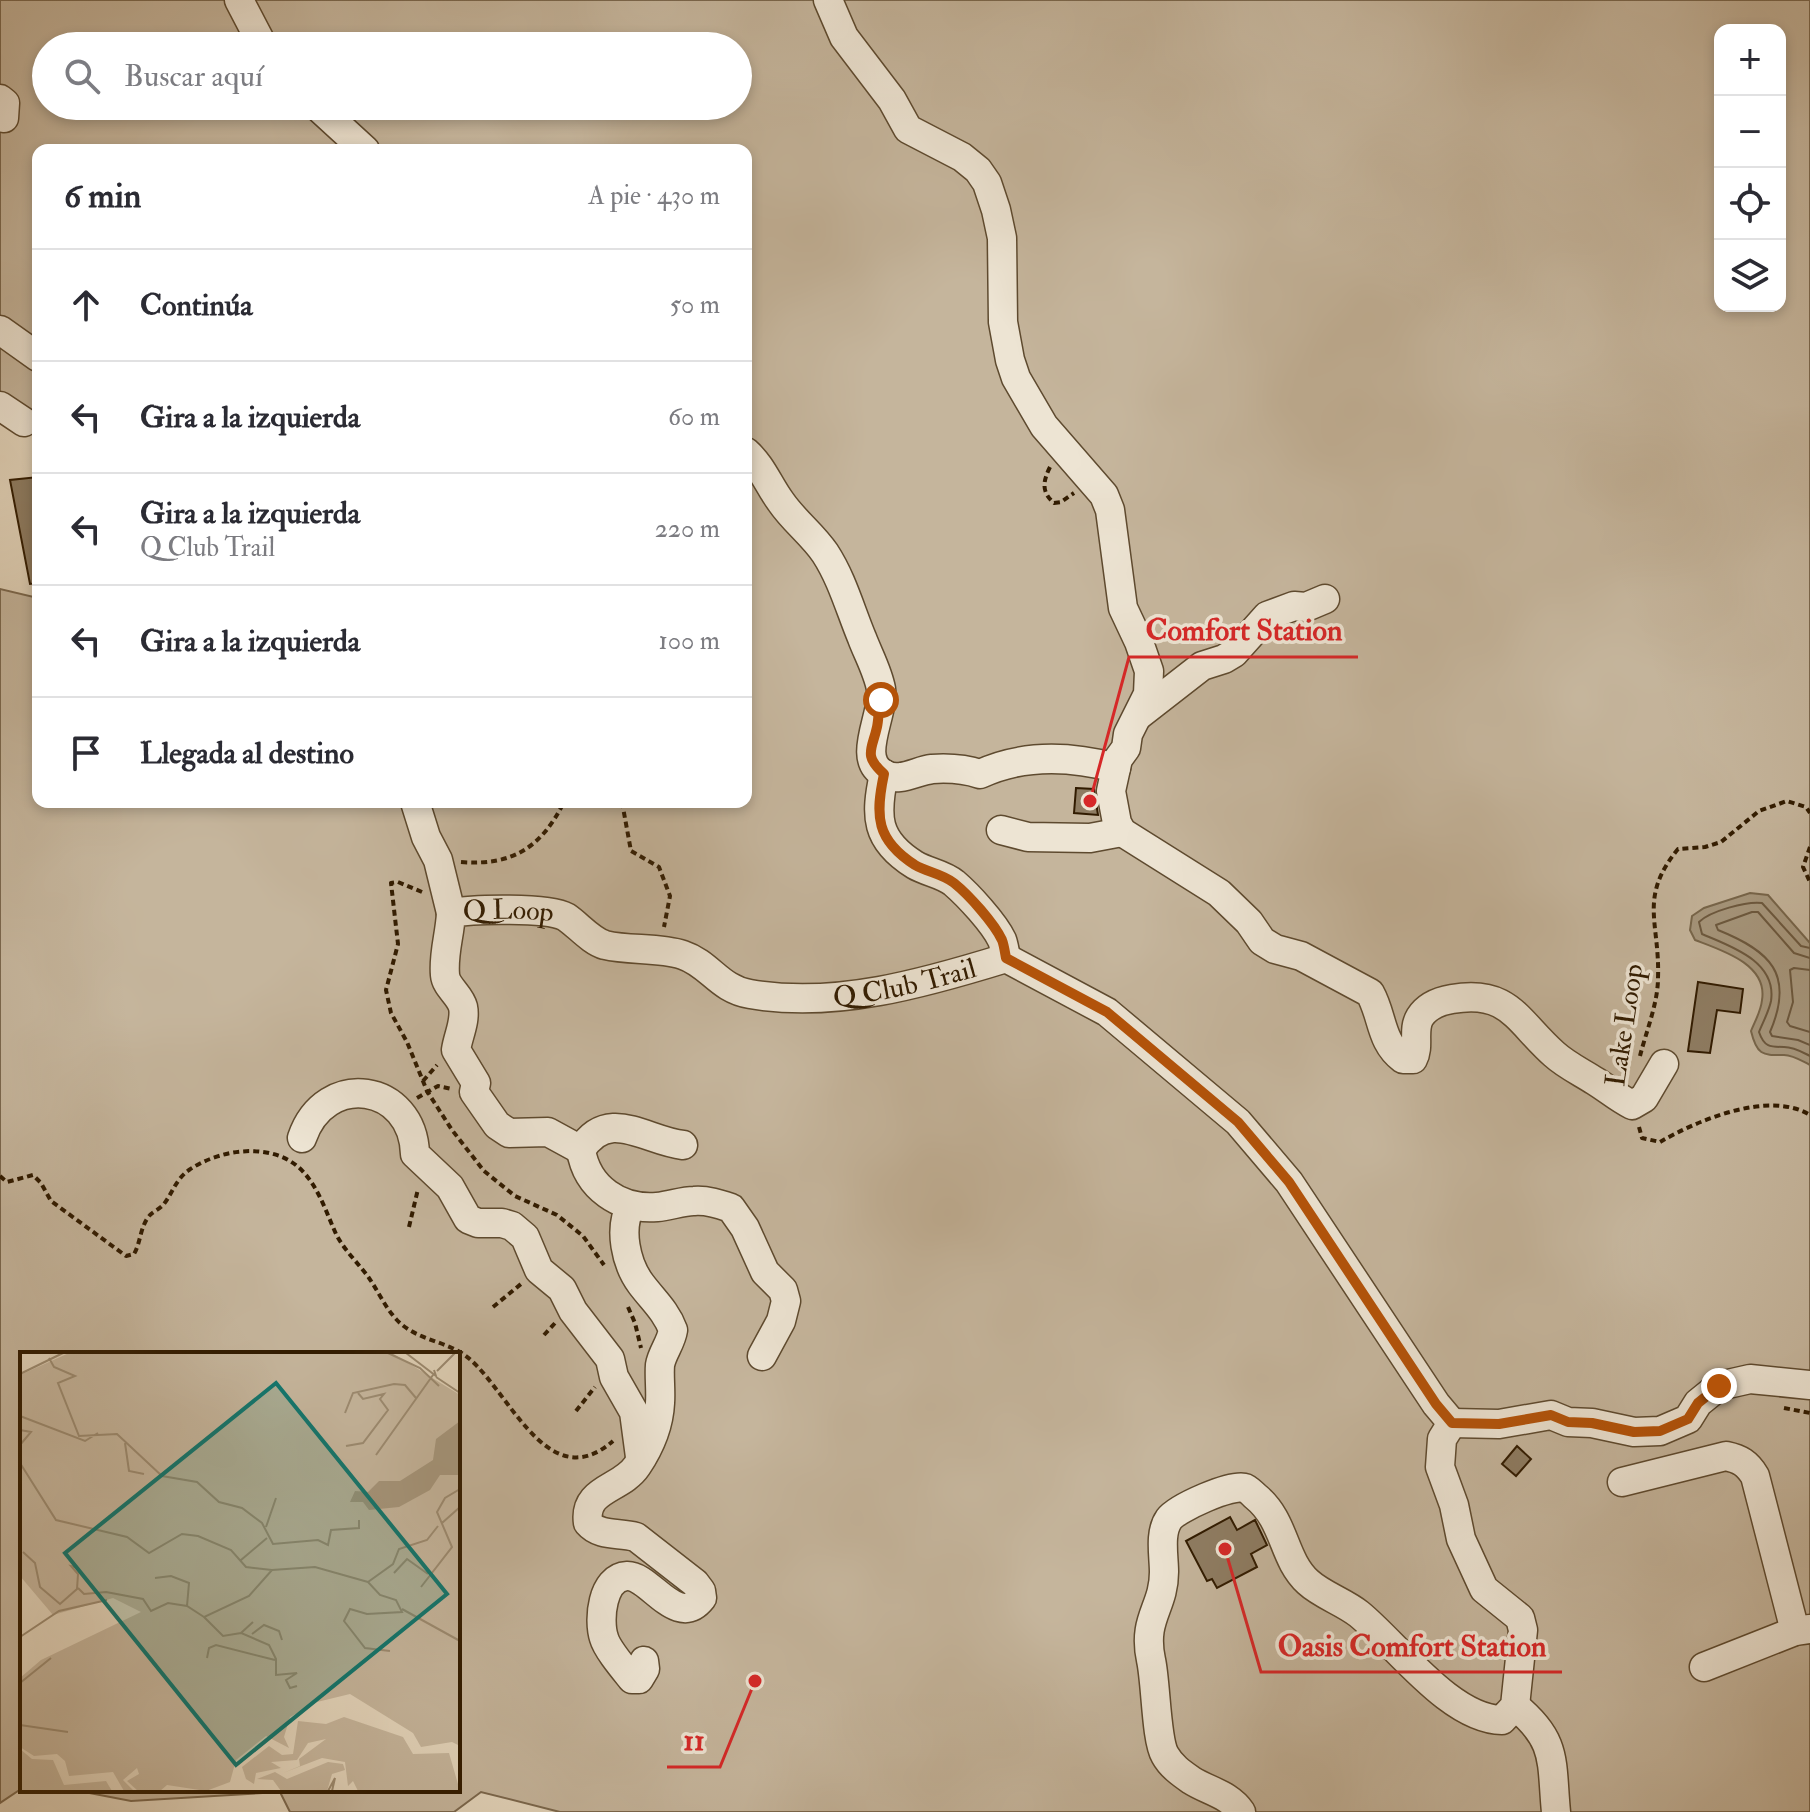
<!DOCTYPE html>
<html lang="es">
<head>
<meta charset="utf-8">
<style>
  body { margin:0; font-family:"IM FELL Double Pica",serif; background:#f2f2f3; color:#2b2b33 }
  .controls { position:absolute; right:24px; top:24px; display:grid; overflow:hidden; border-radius:16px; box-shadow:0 4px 12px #0003 }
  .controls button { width:72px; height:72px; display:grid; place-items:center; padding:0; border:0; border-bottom:2px solid #e1e1e2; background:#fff; color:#2b2b33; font:40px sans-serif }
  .stop { position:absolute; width:24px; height:24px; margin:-18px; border:6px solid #b45309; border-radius:50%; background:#fff }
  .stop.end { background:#b45309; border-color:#fff; box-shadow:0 2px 8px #0008 }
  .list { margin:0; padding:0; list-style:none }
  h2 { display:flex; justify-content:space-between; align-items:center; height:104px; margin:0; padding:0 32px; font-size:34px }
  h2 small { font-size:26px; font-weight:400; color:#7c7c81 }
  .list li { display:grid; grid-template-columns:52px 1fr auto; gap:24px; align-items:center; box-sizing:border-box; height:112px; padding:0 32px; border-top:2px solid #e1e1e2 }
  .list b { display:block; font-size:30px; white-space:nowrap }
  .list p { margin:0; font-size:26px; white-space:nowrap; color:#7c7c81 }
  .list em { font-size:26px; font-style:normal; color:#7c7c81 }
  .icon { flex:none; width:44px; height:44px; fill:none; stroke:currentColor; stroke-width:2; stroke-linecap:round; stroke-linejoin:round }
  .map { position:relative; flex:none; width:1810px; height:1812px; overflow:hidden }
  .search { position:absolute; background:#fff; box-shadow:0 4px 12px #0003; left:32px; top:32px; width:720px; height:88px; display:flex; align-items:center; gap:20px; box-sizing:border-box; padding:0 28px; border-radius:44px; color:#7c7c81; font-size:30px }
  .panel { position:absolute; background:#fff; box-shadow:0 4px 12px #0003; left:32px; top:144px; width:720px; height:664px; border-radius:16px }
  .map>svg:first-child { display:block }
</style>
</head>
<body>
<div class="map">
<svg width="1810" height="1812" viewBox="0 0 1810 1812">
  <rect width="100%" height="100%" fill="#e3d5bc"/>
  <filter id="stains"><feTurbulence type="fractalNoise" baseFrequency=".0025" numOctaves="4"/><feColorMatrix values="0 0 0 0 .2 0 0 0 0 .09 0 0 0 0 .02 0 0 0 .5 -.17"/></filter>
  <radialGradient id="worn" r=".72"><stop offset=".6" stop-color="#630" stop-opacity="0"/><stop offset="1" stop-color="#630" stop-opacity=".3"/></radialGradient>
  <path fill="#c5b59c" stroke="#7b684e" stroke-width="2" fill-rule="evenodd" d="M0 0H1810V1812H560L481 1792 454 1812H290L280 1792 131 1801 79 1791H18L0 1803V589L38 598V802H746V150H38V427L24 422 0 406ZM1720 30H1780V306H1720ZM46 46H738V106H46ZM22 1354H458V1790H22Z"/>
  <path fill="#a6967c" stroke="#77654a" stroke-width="2" d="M1750 893 1768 895 1810 943V1065C1802 1061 1793 1055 1784 1055 1763 1055 1757 1056 1751 1031 1755 1021 1761 1011 1762 1000 1768 964 1721 950 1695 940L1690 930 1692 916 1704 908Z"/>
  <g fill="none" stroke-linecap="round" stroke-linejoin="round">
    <g stroke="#6c583e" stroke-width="2">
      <path d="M1810 948 1801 946 1762 903C1747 901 1710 911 1699 922L1702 934C1730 946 1777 961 1771 1001 1769 1011 1763 1022 1759 1032 1764 1047 1770 1047 1784 1047 1794 1047 1802 1052 1810 1056"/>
      <path d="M1810 958 1794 953 1758 912H1752L1716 925 1718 930C1770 951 1795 974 1770 1032L1772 1036 1798 1040 1810 1045"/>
      <polyline points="1810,970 1794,968 1790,970 1793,1002 1787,1022 1790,1026 1810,1032"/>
    </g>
  </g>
  <g fill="#8e7c62" stroke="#311b00" stroke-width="2">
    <polygon points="38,477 38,583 30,584 10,480"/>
    <polygon points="1076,788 1094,789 1098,815 1074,813"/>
    <polygon points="1698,982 1743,989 1740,1013 1717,1010 1710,1053 1688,1051"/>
    <polygon points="1517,1446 1531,1459 1516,1476 1502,1464"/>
    <polygon points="1230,1517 1237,1530 1255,1520 1267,1545 1251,1554 1257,1567 1217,1588 1212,1579 1207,1581 1186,1541"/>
  </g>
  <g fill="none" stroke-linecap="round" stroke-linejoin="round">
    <defs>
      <g id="minor">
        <polyline points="239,0 263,46"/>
        <path d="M828 0 844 37 892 100 908 129 962 157 978 170 987 183 996 210 1002 238 1003 322 1010 360 1016 378 1044 426 1104 495 1110 510 1123 608 1139 642 1149 671 1148 694 1128 734 1126 748 1118 759 1111 791 1117 823 1122 832 1219 893 1249 922 1262 941 1275 949 1301 956 1370 993C1383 1016 1380 1042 1403 1059H1413C1420 1046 1412 1030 1420 1017 1427 1006 1440 1001 1452 999 1509 989 1517 1021 1554 1054 1566 1065 1581 1072 1595 1081 1608 1089 1618 1098 1632 1105L1644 1098 1664 1064"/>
        <polyline points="0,99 5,103 4,118"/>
        <polyline points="317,106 365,150"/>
        <polyline points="0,330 38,357"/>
        <polyline points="0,406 24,422"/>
        <path d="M746 452C762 466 769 486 781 502 794 521 812 534 825 553 842 579 850 609 862 638 868 654 878 672 881 689 885 714 855 759 884 774 899 783 916 771 932 769 947 768 965 769 980 774 1023 754 1071 756 1116 768"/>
        <polyline points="1139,715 1202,666 1224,659 1234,653 1267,616 1294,606 1306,607 1325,599"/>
        <path d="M884 774C875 816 875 840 915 865 927 872 943 874 954 883 968 895 994 923 1002 940 1004 945 1005 953 1006 958"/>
        <polyline points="415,802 426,837 438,860 451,913"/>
        <polyline points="1001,830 1028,837 1090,838 1122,832"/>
        <path d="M302 1138C325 1070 413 1083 415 1154L450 1187 468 1219 478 1223H502L512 1226 525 1237 539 1270 562 1289 573 1311 610 1359 614 1377 634 1412 640 1457"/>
        <path d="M683 1145C646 1141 608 1106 581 1150 587 1188 620 1210 657 1207 670 1206 682 1201 694 1201 707 1200 719 1204 731 1208L745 1228 765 1272 783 1290 786 1301 781 1321 762 1356"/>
        <path id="s1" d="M581 1150 548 1132 509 1133 497 1125 474 1092 476 1083 456 1050C458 1036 466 1021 463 1007 460 995 446 987 445 975 443 953 450 935 451 913 472 909 548 907 566 917 578 925 591 941 605 945 630 951 659 947 683 955 710 964 719 989 750 994 835 1009 925 983 1006 958L1107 1012 1238 1122 1289 1182 1436 1404 1452 1423"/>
        <path d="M631 1206C618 1228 626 1264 641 1284 653 1300 666 1311 673 1330 671 1343 662 1353 660 1365 659 1377 661 1390 660 1403 659 1425 649 1448 637 1466 621 1490 583 1488 588 1523 600 1537 619 1532 636 1537L695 1583 701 1591 702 1598C677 1630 650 1575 627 1576 602 1577 598 1620 604 1638 607 1649 624 1669 632 1679H639L645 1669 644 1661"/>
        <polyline points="1452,1423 1499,1424 1551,1415 1568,1422 1592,1423 1634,1432 1660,1431 1688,1419 1698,1403 1719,1386 1750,1379 1810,1385"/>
        <path d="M1622 1482 1726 1456C1740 1459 1747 1463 1755 1476L1795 1631"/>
        <polyline points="1704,1667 1795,1631 1810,1629"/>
        <path d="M1515 1706C1558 1741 1551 1761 1556 1812"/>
        <path d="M1241 1812C1229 1794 1208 1791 1191 1780 1181 1773 1171 1766 1165 1755 1156 1740 1156 1682 1151 1660 1142 1618 1164 1608 1164 1572 1164 1556 1159 1533 1169 1519 1177 1508 1233 1483 1245 1488 1249 1490 1252 1493 1255 1496 1286 1521 1282 1558 1308 1582 1322 1595 1344 1602 1359 1614 1397 1645 1450 1719 1502 1720L1515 1706 1523 1630 1520 1618 1484 1589 1461 1539 1454 1505 1440 1467 1442 1439 1452 1423"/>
      </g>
    </defs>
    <use href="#minor" stroke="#5e4a2f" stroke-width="31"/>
    <g stroke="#311b00" stroke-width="4" stroke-dasharray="6 4" stroke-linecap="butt">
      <path d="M1050 467C1043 481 1041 492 1054 503L1061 502 1074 493"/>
      <polyline points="468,802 469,805"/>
      <polyline points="622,802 631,851 659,867 670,896 664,927"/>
      <polyline points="1810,847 1803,867 1810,882"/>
      <path d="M461 862C512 866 541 848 564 802"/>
      <polyline points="422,892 398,882 391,883 398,944 386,990 391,1013 407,1042 427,1091 452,1130 484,1171 515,1196 557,1215 583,1236 604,1265"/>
      <path d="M1640 1056C1646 1032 1658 1003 1658 978 1660 922 1638 898 1678 849L1705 847 1721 842 1759 811 1787 801 1806 807 1810 813"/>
      <polyline points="423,1081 437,1065"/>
      <polyline points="417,1098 438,1086 452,1089"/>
      <path d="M1639 1127 1642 1138 1660 1142C1698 1120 1769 1090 1810 1115"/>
      <path d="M0 1176 7 1182 33 1175 41 1183 51 1201 126 1256 134 1254C141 1242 140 1226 150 1215 154 1211 160 1209 164 1204 173 1192 176 1179 189 1170 221 1148 278 1140 306 1175 320 1192 327 1214 336 1234 344 1250 359 1264 369 1278 378 1291 385 1307 396 1319 413 1338 439 1340 460 1352 506 1379 544 1501 613 1441"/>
      <polyline points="409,1227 418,1189"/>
      <polyline points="493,1307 521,1284"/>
      <polyline points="628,1307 635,1323 641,1348"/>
      <polyline points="544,1335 556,1322"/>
      <polyline points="1784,1408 1810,1413"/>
      <polyline points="576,1411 595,1387"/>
    </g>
    <use href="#minor" stroke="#ede4d3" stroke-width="28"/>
  </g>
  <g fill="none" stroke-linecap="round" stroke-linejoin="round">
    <path stroke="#b45309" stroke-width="10" d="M881 700C878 709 879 718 877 727 872 750 863 755 884 774 875 816 876 840 915 865 927 872 943 874 954 883 969 895 994 923 1002 940 1004 945 1005 953 1006 958L1107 1012 1238 1122 1289 1182 1436 1404 1452 1423 1499 1424 1551 1415 1568 1422 1592 1423 1634 1432 1660 1431 1688 1419 1698 1403 1719 1386"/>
  </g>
  <g text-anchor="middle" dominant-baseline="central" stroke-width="7" stroke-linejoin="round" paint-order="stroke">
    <g font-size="28" fill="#311b00" stroke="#ede4d3">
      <text stroke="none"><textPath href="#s1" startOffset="380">Q Loop</textPath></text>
      <text stroke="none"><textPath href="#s1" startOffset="800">Q Club Trail</textPath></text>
      <text transform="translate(1625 1025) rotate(-81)">Lake Loop</text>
    </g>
  </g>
  <g transform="translate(20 1352)">
    <rect width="440" height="440" fill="#e3d5bc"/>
    <path d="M49 1H372L440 43V394L432 390 401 395 393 381 330 342 297 350 270 365 264 385 269 396 246 384 216 408 210 430 186 439 147 433 140 439H118L107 429 119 422 117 416 103 428 114 439H104L93 420 49 424 45 409 37 402 14 404 0 395V326L21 308 121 260 93 246 33 263 0 224V23ZM324 365 383 385 393 402 429 401 440 439H338L333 429 328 434 325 410 302 406 263 421 280 414 279 407 306 387 288 391 277 408 251 410 261 416 236 421 234 432 226 427 222 415 249 394 262 403 273 402 278 369 306 372ZM0 397 12 407 33 408 44 433 86 429 92 439H0ZM308 410 323 412 325 418 312 422 307 439H261L253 428 237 427 255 420 267 427Z" fill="#c5b59c"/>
    <path d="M440 69V123H420L410 138 379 155 349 158 343 150H330L335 139 348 140 359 129H380L413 108 416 87Z" fill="#a6967c"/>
    <path fill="none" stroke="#9c8b71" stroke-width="2" d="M368 1 400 16 419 34M386 1 416 24 414 18M29 6 34 15 55 24 38 31 59 84 97 82 142 124 177 130 199 150 222 156 242 171 253 192 298 188 308 193 311 178 339 176V168M417 19 435 1M0 22 43 1M416 25 440 41M325 61 333 41 374 32 385 33 396 46M0 64 65 89 78 81M0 78 11 80 0 93M105 91 109 119 124 122M326 94 343 91 368 58 360 47 364 42 343 47 338 41M356 103 413 23M0 111 36 168 107 185 129 201 162 182 178 184 211 198 226 215 252 218M422 171 440 155M246 175 256 146M3 200 15 211 20 235 40 252 57 237 58 222 51 214 56 215M221 208 247 186M374 221 387 207 408 222M135 226 151 224 169 231 167 254M348 230 360 243 376 248 382 260 347 262 330 257 324 269 345 296 370 299M348 230 373 212 379 197 407 188 418 174M401 235 432 195 417 160 425 146 440 137M58 236 64 242 86 240 123 247 131 259 148 251 167 254 184 265M382 257 440 289M233 270 221 281 249 293 256 307V323L277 321 266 328 270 336 277 334M221 281 203 284 184 265 229 244 252 218 295 215 348 230M232 282 244 273 259 279 262 288M0 285 39 259 87 248M187 306 189 296 196 293 255 308M0 331 31 306M0 373 48 380M308 439 315 426 312 439"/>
    <path fill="#0f766e" fill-opacity="0.15" stroke="#0f766e" stroke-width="4" d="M256 31 427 242 216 413 45 201Z"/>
    <rect width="440" height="440" fill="none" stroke="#311b00" stroke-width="4"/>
  </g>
  <path fill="none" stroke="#d62828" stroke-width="3" d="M1090 801L1129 657H1358M1225 1549L1261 1672H1562M755 1681L720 1767H667"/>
  <g fill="#d62828" stroke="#ede4d3" stroke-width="3">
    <circle cx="1090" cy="801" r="8"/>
    <circle cx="1225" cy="1549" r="8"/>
    <circle cx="755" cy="1681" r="8"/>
  </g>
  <g font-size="30" text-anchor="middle" font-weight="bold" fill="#d62828" stroke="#ede4d3" stroke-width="7" stroke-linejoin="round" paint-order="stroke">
    <text x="1244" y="640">Comfort Station</text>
    <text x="1412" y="1656">Oasis Comfort Station</text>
    <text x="694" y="1750">11</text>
  </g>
  <rect width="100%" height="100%" filter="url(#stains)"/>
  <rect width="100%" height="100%" fill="url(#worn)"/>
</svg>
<div class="controls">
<button>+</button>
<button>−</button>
<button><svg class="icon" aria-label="locate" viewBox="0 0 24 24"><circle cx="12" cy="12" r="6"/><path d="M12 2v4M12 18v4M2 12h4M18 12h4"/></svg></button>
<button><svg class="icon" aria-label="layers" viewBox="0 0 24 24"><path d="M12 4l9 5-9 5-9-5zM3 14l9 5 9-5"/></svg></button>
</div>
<div class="stop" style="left:881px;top:700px"></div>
<div class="stop end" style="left:1719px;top:1386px"></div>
<div class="search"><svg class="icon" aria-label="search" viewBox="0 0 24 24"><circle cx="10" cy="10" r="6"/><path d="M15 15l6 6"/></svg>Buscar aquí</div>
<section class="panel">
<h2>6 min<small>A pie · 430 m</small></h2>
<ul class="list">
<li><svg class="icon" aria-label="ahead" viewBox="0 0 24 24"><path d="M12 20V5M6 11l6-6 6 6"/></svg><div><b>Continúa</b></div><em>50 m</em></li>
<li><svg class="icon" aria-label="left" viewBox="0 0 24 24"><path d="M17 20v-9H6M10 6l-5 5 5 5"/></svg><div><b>Gira a la izquierda</b></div><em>60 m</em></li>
<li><svg class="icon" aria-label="left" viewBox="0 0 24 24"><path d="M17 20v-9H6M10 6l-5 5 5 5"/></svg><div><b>Gira a la izquierda</b><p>Q Club Trail</p></div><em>220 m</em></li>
<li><svg class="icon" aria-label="left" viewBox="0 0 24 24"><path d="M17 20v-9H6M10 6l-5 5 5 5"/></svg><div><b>Gira a la izquierda</b></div><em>100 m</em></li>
<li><svg class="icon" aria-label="arrive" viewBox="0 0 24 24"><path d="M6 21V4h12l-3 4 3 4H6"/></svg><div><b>Llegada al destino</b></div></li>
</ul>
</section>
</div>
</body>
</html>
